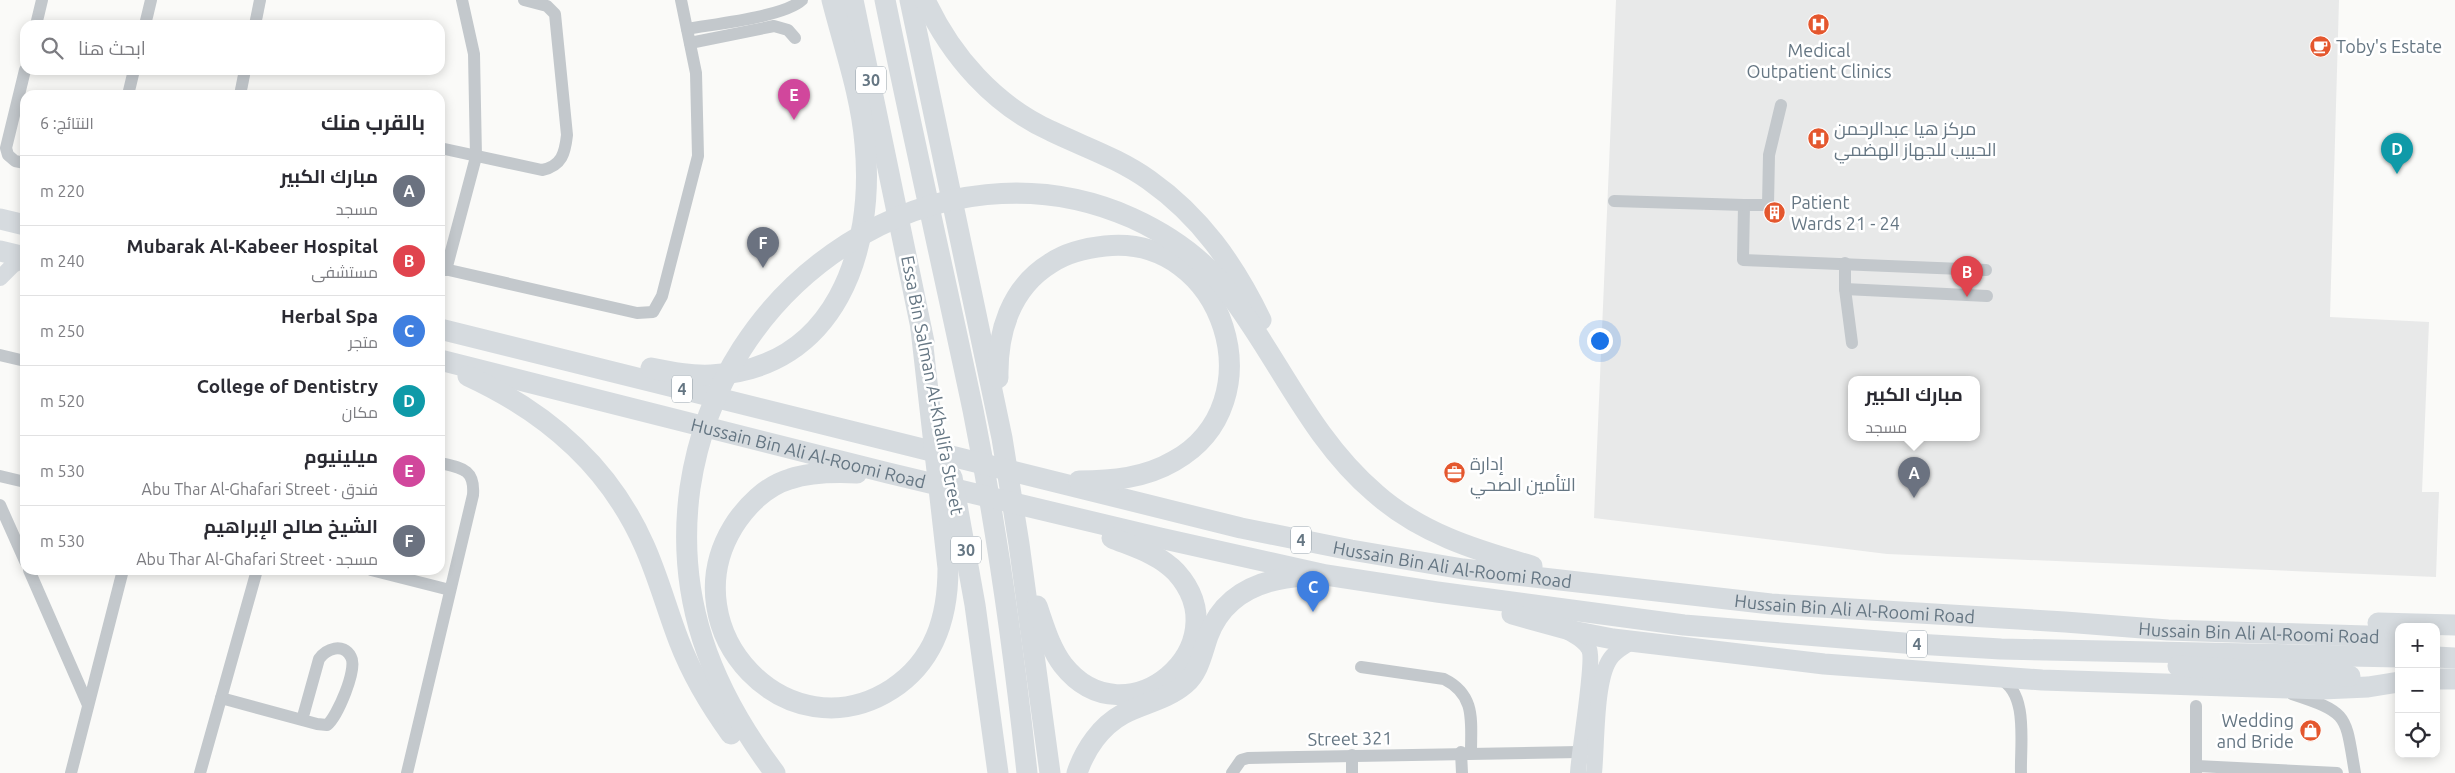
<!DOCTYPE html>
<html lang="ar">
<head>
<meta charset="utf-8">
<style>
  body { margin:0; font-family:Ubuntu,Cairo,sans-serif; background:#f2f2f3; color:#2b2b33; direction:rtl }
  .controls { position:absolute; right:15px; bottom:15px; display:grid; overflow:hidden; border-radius:10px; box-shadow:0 2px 12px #0003 }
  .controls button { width:45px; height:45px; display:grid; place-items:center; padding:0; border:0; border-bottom:1px solid #e1e1e2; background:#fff; color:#2b2b33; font:25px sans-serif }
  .you { position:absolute; left:1599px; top:340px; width:18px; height:18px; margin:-12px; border:4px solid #fff; border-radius:50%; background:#1a73e8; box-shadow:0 0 0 8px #1a73e833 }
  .badge { display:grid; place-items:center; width:32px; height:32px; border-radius:50%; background:#db2777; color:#fff; font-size:16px; font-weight:700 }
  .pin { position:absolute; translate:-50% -41px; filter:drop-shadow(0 1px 2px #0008) }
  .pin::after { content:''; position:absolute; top:26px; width:18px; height:15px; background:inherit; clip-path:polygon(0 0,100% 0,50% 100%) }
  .popup { position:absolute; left:1848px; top:376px; width:132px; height:65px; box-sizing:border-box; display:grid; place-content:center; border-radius:10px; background:#fff; filter:drop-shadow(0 1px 4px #0005); font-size:16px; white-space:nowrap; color:#7c7c81 }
  .popup b { font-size:19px; color:#2b2b33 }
  .popup::after { content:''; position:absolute; left:50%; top:100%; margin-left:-10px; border:10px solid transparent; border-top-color:#fff }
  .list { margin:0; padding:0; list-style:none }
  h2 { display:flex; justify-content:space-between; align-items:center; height:65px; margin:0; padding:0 20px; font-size:21px }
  h2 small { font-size:16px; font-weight:400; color:#7c7c81 }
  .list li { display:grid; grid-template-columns:32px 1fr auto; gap:15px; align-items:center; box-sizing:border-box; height:70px; padding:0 20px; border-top:1px solid #e1e1e2 }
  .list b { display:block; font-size:19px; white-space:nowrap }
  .list p { margin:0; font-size:16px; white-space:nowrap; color:#7c7c81 }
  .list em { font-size:16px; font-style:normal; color:#7c7c81 }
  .icon { flex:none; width:28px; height:28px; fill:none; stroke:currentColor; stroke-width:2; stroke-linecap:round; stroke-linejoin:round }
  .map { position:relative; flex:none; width:2455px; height:773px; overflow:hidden; direction:ltr }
  .search { position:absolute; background:#fff; box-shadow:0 2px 12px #0003; left:20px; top:20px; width:425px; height:55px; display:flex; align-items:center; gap:12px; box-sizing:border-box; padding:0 18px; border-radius:15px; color:#7c7c81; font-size:19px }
  .panel { position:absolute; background:#fff; box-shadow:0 2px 12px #0003; left:20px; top:90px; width:425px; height:485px; border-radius:15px; direction:rtl }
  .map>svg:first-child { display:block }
</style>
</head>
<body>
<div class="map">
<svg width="2455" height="773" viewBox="0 0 2455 773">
  <rect width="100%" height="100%" fill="#fafaf8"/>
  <path fill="#e8e9e9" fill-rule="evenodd" d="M1616 0H2339L2330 317 2429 322 2422 492H2439L2436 577 1887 554 1594 518ZM1852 379H1976V437H1852Z"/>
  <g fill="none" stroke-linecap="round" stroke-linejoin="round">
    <g stroke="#c3c8cc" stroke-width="12">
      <polyline points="36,25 42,0"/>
      <polyline points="145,25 151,0"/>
      <polyline points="255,25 260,0"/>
      <path d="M687 29C714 24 784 17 802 0"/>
      <polyline points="690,43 774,26 788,30 795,38"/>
      <polyline points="128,95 134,70"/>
      <polyline points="240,95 245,70"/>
      <polyline points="1781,105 1769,155 1768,205 1744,205 1743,260 1986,270"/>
      <path d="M440 148 542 170C562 166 565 153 567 135L555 14 547 6 524 0"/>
      <polyline points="25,163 15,161 8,155 6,148 25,70"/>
      <polyline points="1614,201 1744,205"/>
      <polyline points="1845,263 1845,289 1852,343"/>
      <polyline points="440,268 637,313 653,312 662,296 698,156 696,73 681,0"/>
      <polyline points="446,270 476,157 474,54 462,0"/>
      <polyline points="1845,289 1987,296"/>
      <polyline points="0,355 25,361"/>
      <polyline points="0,476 25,482"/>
      <polyline points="0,505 25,561"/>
      <polyline points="29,570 88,705"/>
      <polyline points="371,570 450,590"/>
      <path d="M1361 667 1444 679C1476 695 1471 721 1471 752"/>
      <path d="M2000 679C2029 693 2020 745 2021 773"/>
      <path d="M2292 694C2350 713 2345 715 2355 773"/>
      <path d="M221 698 317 724 327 725C337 717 358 669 351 657 343 642 326 649 319 659L302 720"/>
      <polyline points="2196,706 2196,773"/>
      <polyline points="1461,752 1462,773"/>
      <polyline points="1352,755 1352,773"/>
      <polyline points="2197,766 2337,773"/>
      <polyline points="71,773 123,570"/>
      <polyline points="200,773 257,570"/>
      <path d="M407 773 473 495C475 469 462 468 440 463"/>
      <polyline points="1232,773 1241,760 1248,758 1579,752"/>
    </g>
    <g stroke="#d6dbdf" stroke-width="16">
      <polyline points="0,278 13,265 25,259"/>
      <path d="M1568 632C1576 637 1584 640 1589 649 1595 661 1579 751 1578 773"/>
      <path d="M1594 773C1597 745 1595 681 1610 659 1615 651 1624 647 1631 642"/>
    </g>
    <g stroke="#d6dbdf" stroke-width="21">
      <polyline points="853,0 924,342"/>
      <path d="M885 0C913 137 944 273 973 410 997 530 1014 651 1027 773"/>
      <polyline points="910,0 1002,438 1019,544 1050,773"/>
      <path d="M925 0C951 56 994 105 1051 131 1084 147 1118 158 1149 180 1200 216 1234 264 1261 320"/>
      <polyline points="0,219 25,225"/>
      <polyline points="0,251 25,257"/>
      <path id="s1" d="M440 329 1241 528 1351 550 1463 569 1771 604 2065 622 2168 630 2399 637"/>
      <path id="s2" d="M440 360 888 473 1160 538 1326 575 1437 592 1684 625 1916 644 2001 649 2399 657"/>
      <path d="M651 368C671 372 691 376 711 375 836 369 875 250 865 144 861 95 844 47 832 0"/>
      <path d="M468 376C546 412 609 466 644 545 658 576 667 610 679 641 692 675 710 705 731 734"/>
      <path d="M998 378C997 333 1010 288 1051 263 1066 253 1086 248 1105 246 1224 233 1278 403 1174 461 1145 478 1112 481 1079 481"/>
      <path d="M857 473C835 472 811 472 790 479 766 486 746 506 733 527 670 631 788 756 892 689 935 661 948 617 948 568L921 329"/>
      <polyline points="952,477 975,605 998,773"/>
      <path d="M1037 606C1044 626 1050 648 1063 665 1126 745 1243 646 1176 572 1159 554 1134 547 1112 538"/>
      <polyline points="1512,614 1577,632 1613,639 1824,664 2042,680 2322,689 2368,687 2399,682"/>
      <polyline points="2378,623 2455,625"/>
      <polyline points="2436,657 2455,658"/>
      <polyline points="2178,666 2350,676"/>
      <polyline points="2436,679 2455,679"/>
      <path d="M775 773C710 687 675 597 690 488 705 387 761 299 847 244 933 189 1038 176 1132 218 1167 234 1201 257 1225 288 1277 354 1309 437 1375 493 1420 533 1475 550 1532 566"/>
      <path d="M1077 773C1085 749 1101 726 1123 714 1144 703 1166 700 1185 684 1199 672 1202 653 1208 636 1224 593 1263 578 1306 576"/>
    </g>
  </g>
  <defs>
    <symbol id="hospital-disc" viewBox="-11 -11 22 22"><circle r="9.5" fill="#e4572e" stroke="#fff"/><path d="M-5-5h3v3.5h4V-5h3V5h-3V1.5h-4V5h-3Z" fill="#fff"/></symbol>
    <symbol id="cafe-disc" viewBox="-11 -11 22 22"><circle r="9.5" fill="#e4572e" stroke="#fff"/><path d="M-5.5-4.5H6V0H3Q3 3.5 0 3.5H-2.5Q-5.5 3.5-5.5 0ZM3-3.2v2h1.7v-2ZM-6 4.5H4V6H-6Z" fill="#fff"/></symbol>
    <symbol id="building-disc" viewBox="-11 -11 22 22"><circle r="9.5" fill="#e4572e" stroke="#fff"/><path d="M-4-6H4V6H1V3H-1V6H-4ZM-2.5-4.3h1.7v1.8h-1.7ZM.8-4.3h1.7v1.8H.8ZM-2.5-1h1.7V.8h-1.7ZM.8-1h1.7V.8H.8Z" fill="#fff"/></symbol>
    <symbol id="office-disc" viewBox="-11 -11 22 22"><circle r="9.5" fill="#e4572e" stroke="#fff"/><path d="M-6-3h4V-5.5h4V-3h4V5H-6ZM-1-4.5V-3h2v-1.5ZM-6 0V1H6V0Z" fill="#fff"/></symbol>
    <symbol id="shop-disc" viewBox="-11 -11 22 22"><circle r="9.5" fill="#e4572e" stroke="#fff"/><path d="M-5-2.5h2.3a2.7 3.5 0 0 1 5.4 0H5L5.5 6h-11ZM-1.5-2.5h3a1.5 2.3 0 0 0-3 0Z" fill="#fff"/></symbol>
  </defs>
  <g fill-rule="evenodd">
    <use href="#hospital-disc" x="1806" y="12" width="25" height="25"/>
    <use href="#cafe-disc" x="2308" y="34" width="25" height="25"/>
    <use href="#hospital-disc" x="1806" y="126" width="25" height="25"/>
    <use href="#building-disc" x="1762" y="200" width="25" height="25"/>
    <use href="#office-disc" x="1442" y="460" width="25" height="25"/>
    <use href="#shop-disc" x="2298" y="718" width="25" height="25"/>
  </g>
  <g text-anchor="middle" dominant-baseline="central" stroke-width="5" stroke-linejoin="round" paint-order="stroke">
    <g fill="#fff" stroke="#939fa8" stroke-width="1">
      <rect x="856" y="66.5" width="30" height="27" rx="4"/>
      <rect x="672" y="375.5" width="20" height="27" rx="4"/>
      <rect x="1291" y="526.5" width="20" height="27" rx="4"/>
      <rect x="951" y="536.5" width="30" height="27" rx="4"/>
      <rect x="1907" y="630.5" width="20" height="27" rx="4"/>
    </g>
    <g font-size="16" font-weight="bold" fill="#657683">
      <text x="871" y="80">30</text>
      <text x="682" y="389">4</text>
      <text x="1301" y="540">4</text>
      <text x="966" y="550">30</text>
      <text x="1917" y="644">4</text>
    </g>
    <g font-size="18" fill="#657683" stroke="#fff" text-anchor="start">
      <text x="2336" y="46">Toby's Estate</text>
      <text x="1819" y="50" text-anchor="middle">Medical<tspan x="1819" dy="21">Outpatient Clinics</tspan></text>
      <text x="1834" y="128">مركز هيا عبدالرحمن<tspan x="1834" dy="21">الحبيب للجهاز الهضمي</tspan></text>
      <text x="1791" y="202">Patient<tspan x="1791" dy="21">Wards 21 - 24</tspan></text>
      <text x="1470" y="463">إدارة<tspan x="1470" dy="21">التأمين الصحي</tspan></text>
      <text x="2294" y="720" text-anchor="end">Wedding<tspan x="2294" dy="21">and Bride</tspan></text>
    </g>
    <g font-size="18" fill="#657683" stroke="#fff">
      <text transform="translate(933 385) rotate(79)">Essa Bin Salman Al-Khalifa Street</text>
      <text stroke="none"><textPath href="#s2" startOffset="380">Hussain Bin Ali Al-Roomi Road</textPath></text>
      <text stroke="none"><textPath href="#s1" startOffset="1040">Hussain Bin Ali Al-Roomi Road</textPath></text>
      <text stroke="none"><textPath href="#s1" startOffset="1445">Hussain Bin Ali Al-Roomi Road</textPath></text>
      <text stroke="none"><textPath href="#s1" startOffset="1850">Hussain Bin Ali Al-Roomi Road</textPath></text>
      <text transform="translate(1350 738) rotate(-1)">Street 321</text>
    </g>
  </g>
</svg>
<div class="controls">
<button>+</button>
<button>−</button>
<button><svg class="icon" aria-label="locate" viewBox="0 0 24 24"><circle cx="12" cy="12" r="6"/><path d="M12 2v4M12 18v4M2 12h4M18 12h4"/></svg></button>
</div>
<div class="you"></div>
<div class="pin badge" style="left:1914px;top:498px;background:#6b7280">A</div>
<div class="popup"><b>مبارك الكبير</b>مسجد</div>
<div class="pin badge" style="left:1967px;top:297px;background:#e0444e">B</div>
<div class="pin badge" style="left:1313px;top:612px;background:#3f7fe0">C</div>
<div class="pin badge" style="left:2397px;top:174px;background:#0f9aa8">D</div>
<div class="pin badge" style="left:794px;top:120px;background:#d1479c">E</div>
<div class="pin badge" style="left:763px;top:268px;background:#6b7280">F</div>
<div class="search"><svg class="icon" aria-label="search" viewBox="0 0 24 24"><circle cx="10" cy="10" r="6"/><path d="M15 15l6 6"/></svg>ابحث هنا</div>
<section class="panel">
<h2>بالقرب منك<small>النتائج: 6</small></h2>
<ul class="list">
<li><span class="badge" style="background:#6b7280">A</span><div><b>مبارك الكبير</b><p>مسجد</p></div><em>220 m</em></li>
<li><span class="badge" style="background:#e0444e">B</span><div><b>Mubarak Al-Kabeer Hospital</b><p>مستشفى</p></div><em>240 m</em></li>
<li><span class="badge" style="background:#3f7fe0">C</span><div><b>Herbal Spa</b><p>متجر</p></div><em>250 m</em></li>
<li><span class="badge" style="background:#0f9aa8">D</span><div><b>College of Dentistry</b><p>مكان</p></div><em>520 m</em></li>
<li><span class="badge" style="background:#d1479c">E</span><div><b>ميلينيوم</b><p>فندق · Abu Thar Al-Ghafari Street</p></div><em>530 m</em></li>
<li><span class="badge" style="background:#6b7280">F</span><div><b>الشيخ صالح الإبراهيم</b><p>مسجد · Abu Thar Al-Ghafari Street</p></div><em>530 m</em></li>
</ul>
</section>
</div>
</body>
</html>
